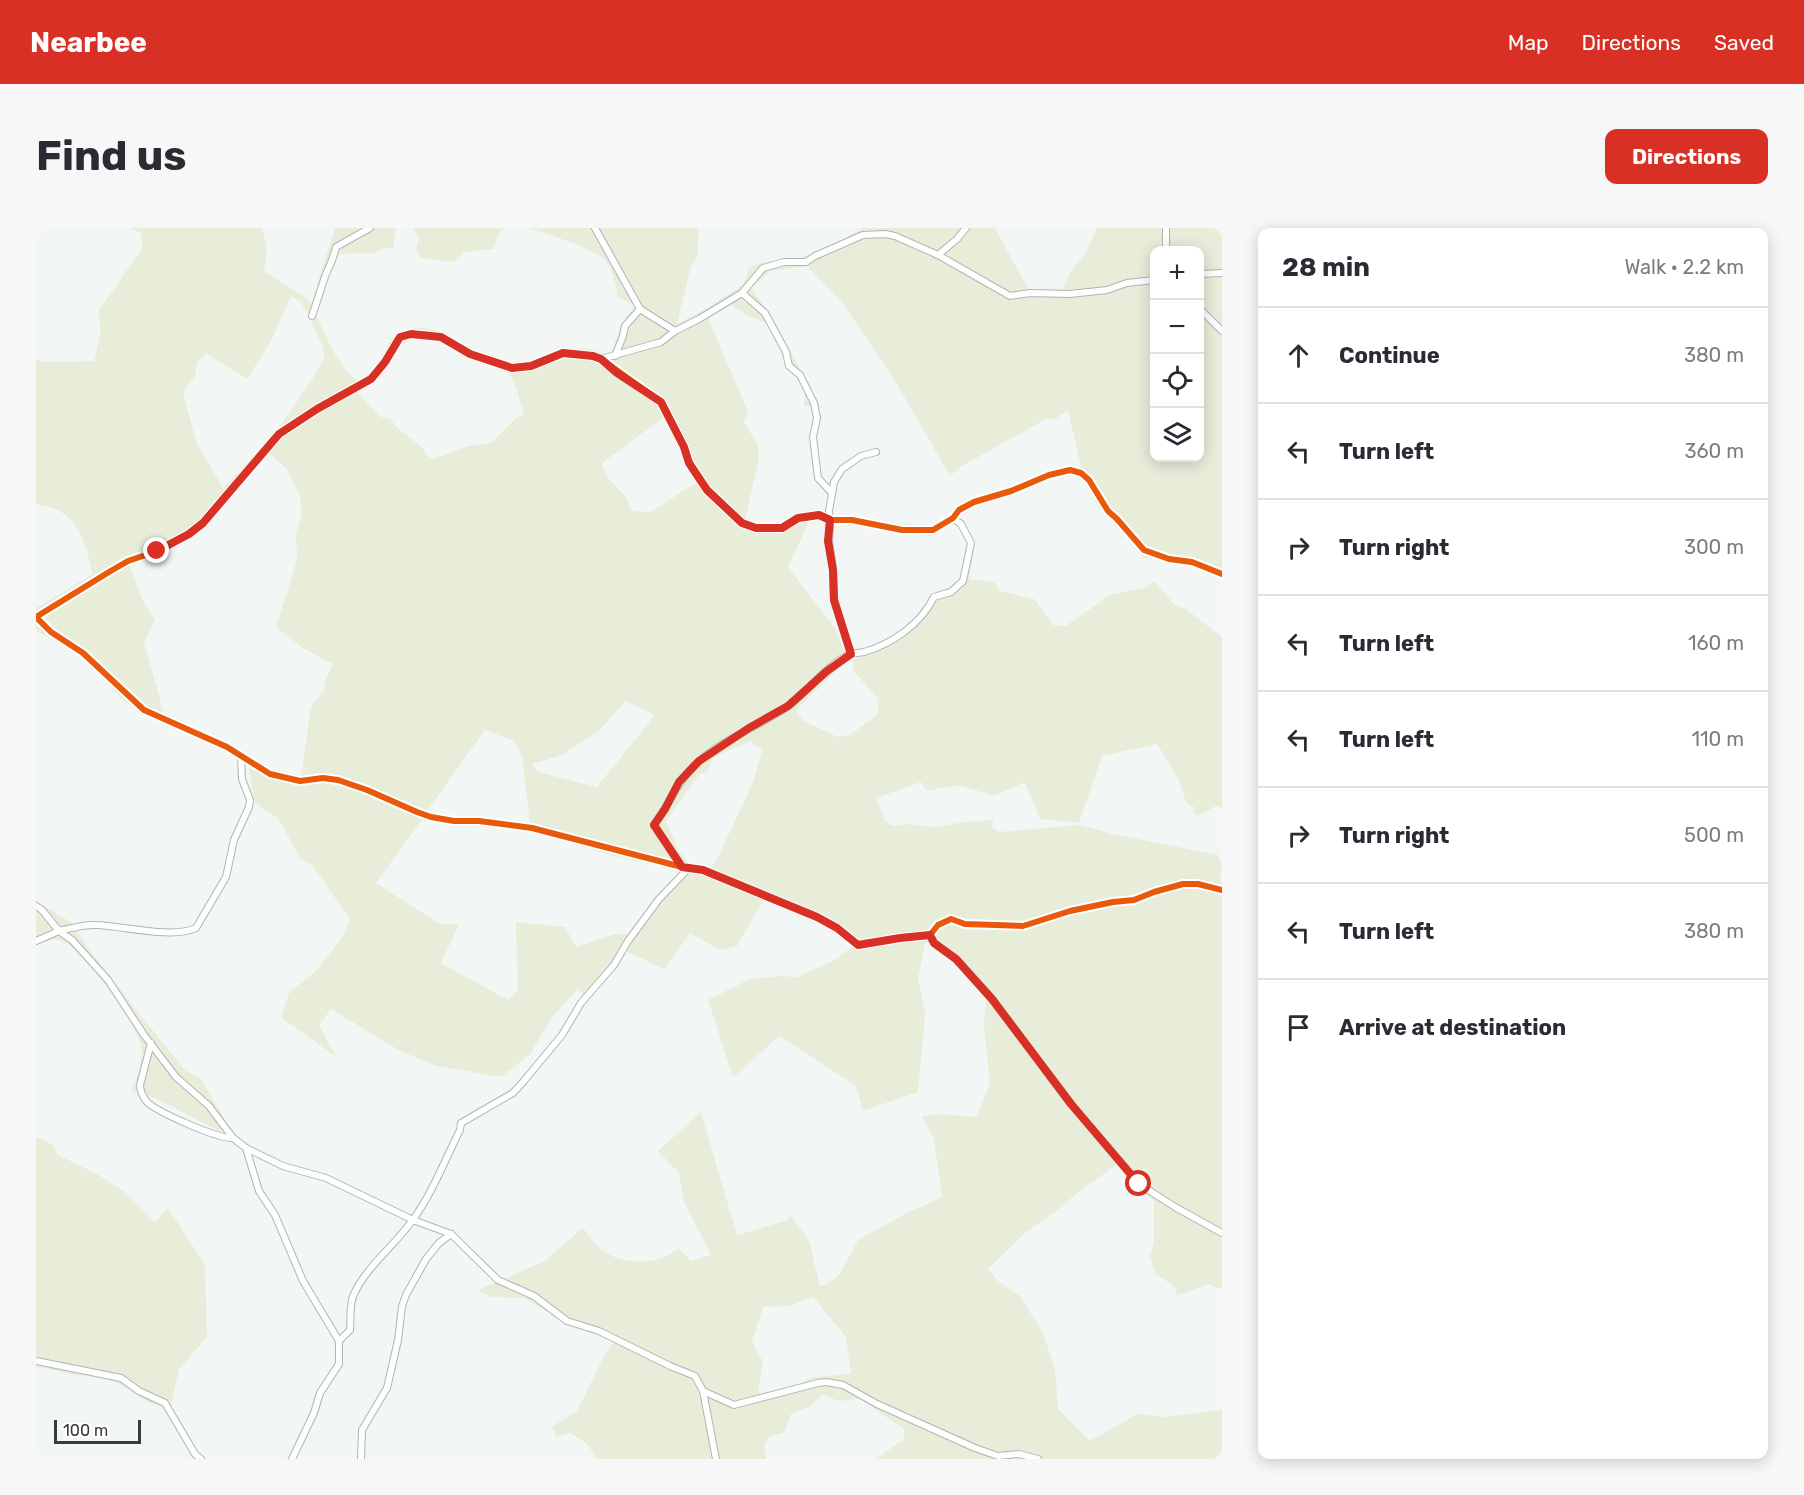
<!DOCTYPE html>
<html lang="en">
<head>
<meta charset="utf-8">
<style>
  body { margin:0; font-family:Rubik,sans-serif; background:#f7f7f7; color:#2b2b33 }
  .controls { position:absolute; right:18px; top:18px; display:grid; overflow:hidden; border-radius:12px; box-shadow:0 3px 15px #0003 }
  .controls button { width:54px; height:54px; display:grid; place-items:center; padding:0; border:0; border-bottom:2px solid #e1e1e2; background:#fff; color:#2b2b33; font:30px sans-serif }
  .scale { position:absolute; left:18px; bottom:15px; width:87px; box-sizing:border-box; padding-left:6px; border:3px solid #393b3b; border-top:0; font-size:16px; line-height:21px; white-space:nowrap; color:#393b3b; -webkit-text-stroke:4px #fff; paint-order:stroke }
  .stop { position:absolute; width:18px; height:18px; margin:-14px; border:4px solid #d93025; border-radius:50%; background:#fff }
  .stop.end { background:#d93025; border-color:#fff; box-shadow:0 2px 6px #0008 }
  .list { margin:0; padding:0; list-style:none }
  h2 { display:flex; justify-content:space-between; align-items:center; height:78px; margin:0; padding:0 24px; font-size:26px }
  h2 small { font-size:20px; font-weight:400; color:#7c7c81 }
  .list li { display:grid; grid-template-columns:39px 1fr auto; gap:18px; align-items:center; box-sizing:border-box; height:96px; padding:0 24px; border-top:2px solid #e1e1e2 }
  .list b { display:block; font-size:22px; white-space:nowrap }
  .list em { font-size:20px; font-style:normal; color:#7c7c81 }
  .icon { flex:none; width:33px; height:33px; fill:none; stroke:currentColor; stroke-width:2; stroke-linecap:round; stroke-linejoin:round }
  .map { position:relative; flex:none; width:1186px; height:1231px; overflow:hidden; border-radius:12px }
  header { display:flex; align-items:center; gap:36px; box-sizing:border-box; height:84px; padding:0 30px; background:#d93025; color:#fff }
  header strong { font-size:28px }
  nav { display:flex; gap:33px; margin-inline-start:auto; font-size:21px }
  .intro { display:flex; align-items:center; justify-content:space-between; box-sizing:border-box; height:144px; padding:0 36px }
  h1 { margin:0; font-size:42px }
  .button { padding:15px 27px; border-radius:12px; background:#d93025; color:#fff; font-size:21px; font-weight:700 }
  main { display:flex; gap:36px; padding:0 36px }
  aside { flex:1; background:#fff; border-radius:12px; box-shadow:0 3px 15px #0003 }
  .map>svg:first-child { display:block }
</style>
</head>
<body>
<header>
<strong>Nearbee</strong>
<nav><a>Map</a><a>Directions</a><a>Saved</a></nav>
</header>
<div class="intro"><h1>Find us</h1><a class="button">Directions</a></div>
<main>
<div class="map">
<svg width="1186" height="1231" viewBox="0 0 1186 1231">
  <rect width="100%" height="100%" fill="#f2f6f5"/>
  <g fill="#e8edda" fill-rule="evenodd">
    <path d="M95 0H226L231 20 228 43 267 68 275 76 299 0H360L357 20H348L337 25 303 26 293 48 280 87C289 106 304 144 324 154 330 148 340 142 344 135 354 114 353 104 381 100 400 98 416 111 431 120 442 126 461 133 474 135 508 141 532 105 572 128L578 119 584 99 599 77 582 69C580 57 576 37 566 30 549 17 513 7 492 0H663L661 30 655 38 641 96 673 79 707 57 713 40 723 35 761 31 789 21 827 0H959L992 61 1026 62 1035 43 1050 24 1061 0H1186V349C1161 339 1134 329 1107 330L1088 303 1063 281 1050 254 1038 247 1015 249 995 259 954 271 930 281 922 288 939 314 933 351 958 354 964 363 998 371 1017 397 1030 398 1074 367 1109 360 1118 353 1139 377 1150 381 1186 409V580L1180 578 1162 588 1157 584 1159 580 1150 574 1142 550 1121 516 1066 528 1043 595 1004 591 989 554 958 568 922 557 891 563 885 554 840 570 849 593 856 598 869 596 899 599 934 593 942 594 957 591 956 599 963 604 1043 597 1077 606 1182 627C1186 635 1186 644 1183 653L1186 654V1060H1182L1173 1056 1141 1068 1139 1059 1119 1045 1114 1028 1118 1014V973L1096 955 1080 937 1039 967 1019 984 990 1004 952 1041 963 1054 984 1068 1007 1105 1019 1141 1022 1181 1054 1213 1101 1186 1127 1189 1186 1182V1231H840L868 1211V1201L824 1171 802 1173 786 1166 775 1178 754 1187 749 1204 735 1208 728 1217 730 1231H562L550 1215 534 1205 520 1209 516 1199 541 1183 568 1128 578 1114 527 1093 488 1070 455 1069 442 1062 507 1034 547 1000C553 1007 559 1017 566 1022 587 1038 624 1038 642 1020L655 1033 675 1027 648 974 643 945 622 923 665 884 701 1007 749 993 755 988 773 1013 784 1058 790 1057 803 1047 822 1012 867 987 906 969 898 911 886 888 903 886 941 889 954 855 948 797 950 771 924 738 893 715H889L882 751 889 785 882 864 827 883 820 858 744 808C727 821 714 836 697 849L672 772 714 751 744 748 761 749 799 732 817 718 790 697 768 685 753 682 728 671 701 718 684 722 654 705 628 741 592 724 591 707 575 735 548 769 542 760 514 792 494 826 465 849 401 838 364 823 295 781 283 797 300 829 245 789 253 765 280 743 309 705 314 691 276 637 264 630 242 590 228 582 218 573 213 540 251 555 264 556 275 479 289 461V453L297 436 267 420 240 399 261 332 260 306 266 286 264 268 250 240 233 225 180 284 166 303 141 319 94 338 106 371 119 392 108 414 131 497 89 474 42 425 0 403V380L57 346C51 324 46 294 23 283 16 279 8 278 0 276V131L8 134 58 133 65 103 62 84 107 19 105 5ZM1118 22H1164V230H1118ZM771 38 806 74 858 151 914 248 924 239 1008 192 1019 191 1032 182 1045 239 1024 241 928 275 907 293 898 297 888 298 877 296H851C867 312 878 301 895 309L913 297 921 295 931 317 924 351 912 360 899 363 890 378 884 381 891 386C870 415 848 421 816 432L808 422 799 400 752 339 774 291 773 284 751 290 748 296C734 296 722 297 709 293L723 230 722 217 708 194 712 184 672 90 695 76 711 87 730 95 749 128 752 140 763 152 769 164 768 178 785 179 734 86 715 60 735 43ZM255 68 265 74 273 89 287 119 288 130 279 147 243 200 187 260 160 214 147 164 159 148 161 134 171 126 211 151 234 115ZM375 111 403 113 432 129 471 144 478 153 488 186 479 191 455 215 433 218 397 231 390 227 387 220 364 202 353 190 345 189 322 165 344 149 356 134 363 118ZM628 189 646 229 661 254 615 284 595 283C593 263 568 255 566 235ZM816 432 818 444 843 471 842 486 814 507 802 509 767 493 760 482 810 433ZM589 473 619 487 561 559 502 544 496 536 526 527 564 502ZM449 502 478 513 486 528 494 596 439 588 416 590 390 584ZM714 513 726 522 717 555 680 633 674 641 654 636 643 624 630 593 663 547 671 543 678 529ZM386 592 404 596 498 603 573 627 633 640 644 644 592 706H579L540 719 529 699 480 694 482 762 472 772 405 735 423 696H404L340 655ZM777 1069 810 1109 815 1146 776 1149 764 1156 726 1166 722 1164 727 1134 716 1114 727 1079 753 1078Z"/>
    <polygon points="377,0 469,0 464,4 457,21 428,24 417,34 385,30 380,22 383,10"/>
    <path d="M0 673 36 695 51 719 105 788 150 843 166 852 193 899 183 903 119 870 96 863C100 852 106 836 106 823 105 800 47 721 26 713 16 709 9 713 0 717Z"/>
    <polygon points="0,909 17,917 22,927 61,946 90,965 119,994 132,980 169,1037 171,1109 143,1141 133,1185 125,1178 113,1175 85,1157 65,1149 38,1147 18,1142 0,1139"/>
  </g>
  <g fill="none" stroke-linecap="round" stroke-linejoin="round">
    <defs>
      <g id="minor">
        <polyline points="559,0 604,81 589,98 587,108 579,128"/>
        <polyline points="1130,22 1130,0"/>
        <polyline points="902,27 921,11 930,0"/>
        <polyline points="1164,46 1186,45"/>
        <polyline points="706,65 729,85 750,124 753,138 764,147 778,175 781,190 777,209 782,250 795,264"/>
        <polyline points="604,81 639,103"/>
        <polyline points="1164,81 1186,103"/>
        <path d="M276 88C281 74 285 60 290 46 294 37 298 29 300 19L334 0"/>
        <polyline points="565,131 625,114 639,103 663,91 706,65 727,40 748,34 770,34 779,28 827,7 849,6 859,8 902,27 974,68 994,65 1034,66 1071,62 1091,55 1118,52"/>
        <polyline points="0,389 73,344 92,333 121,323 153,306 167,295 243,206 281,181 335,151 349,134 364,109 375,106 405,109 434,126 476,140 495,138 527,125 557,128 565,131 625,174 648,219 653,235 671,262 706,295 720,300 746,300 762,290 783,287 794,292 816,292 866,302 897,302 917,290 923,282 938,274 975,263 1013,247 1034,242 1045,245 1053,252 1072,283 1081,291 1108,322 1133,331 1156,334 1186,346"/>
        <polyline points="0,389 15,404 47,425 108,482 191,519 234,546 264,553 287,550 302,552 331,562 381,584 395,589 418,593 443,593 496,600 646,639 667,642 781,689 801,700 822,717 864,710 894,707 902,697 915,691 929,696 987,698 1034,683 1077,674 1098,672 1118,664 1147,656 1162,656 1186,662"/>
        <polyline points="815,426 798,372 797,342 793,313 794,292 793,283 798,254 806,241 825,228 840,224"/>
        <path d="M0 678 6 682 23 703C36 700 48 696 61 697 87 698 137 711 160 700L190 649 198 612 213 579 214 572 206 551 205 527"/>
        <polyline points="894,707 898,715 920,731 956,771 1035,876 1103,956 1139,979 1186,1005"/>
        <polyline points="0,713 23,703 36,712 72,752 108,807 140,849 173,878 197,910 210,920 247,938 290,950 377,992 415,1006 462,1052 498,1068 531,1093 563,1103 634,1138 659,1148 667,1163 680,1231"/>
        <path d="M115 815 104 857C104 864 107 869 111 874 121 884 182 911 197 910"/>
        <polyline points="210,920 223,963 239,987 267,1053 303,1113 303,1136 284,1165 278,1185 256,1231"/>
        <path d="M303 1113 314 1102C315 1091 313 1075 318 1066 331 1038 358 1018 376 993 396 966 409 932 424 902L425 895 477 865 487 854 526 807 545 775 578 737 592 713 623 671 649 644 618 597C634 575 642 552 662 534 688 511 723 498 751 479 773 463 789 438 814 426 818 425 823 425 828 424 856 416 885 396 898 369L915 364 927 353 935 315 925 296 917 290"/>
        <polyline points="0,1133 85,1150 103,1163 129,1175 159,1226 165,1231"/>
        <polyline points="667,1163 698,1177 782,1155 790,1154 807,1157 841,1176 939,1220 962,1228 983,1226 1002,1231"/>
        <polyline points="325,1231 326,1202 351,1160 362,1112 366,1078 370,1067 390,1031 403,1015 415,1006"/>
      </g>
    </defs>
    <use href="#minor" stroke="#b2b4b4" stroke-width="8"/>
    <use href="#minor" stroke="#fdfefe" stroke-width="6"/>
    <defs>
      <g id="cycleway">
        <polyline points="0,389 73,344 92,333 121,323 153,306 167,295 243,206 281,181 335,151 349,134 364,109 375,106 405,109 434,126 476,140 495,138 527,125 557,128 565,131 625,174 648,219 653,235 671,262 706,295 720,300 746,300 762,290 783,287 794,292 816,292 866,302 897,302 917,290 923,282 938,274 975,263 1013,247 1034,242 1045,245 1053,252 1072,283 1081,291 1108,322 1133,331 1156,334 1186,346"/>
        <polyline points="0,389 15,404 47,425 108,482 191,519 234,546 264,553 287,550 302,552 331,562 381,584 395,589 418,593 443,593 496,600 646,639 667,642 781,689 801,700 822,717 864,710 894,707 902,697 915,691 929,696 987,698 1034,683 1077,674 1098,672 1118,664 1147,656 1162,656 1186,662"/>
      </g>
    </defs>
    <use href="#cycleway" stroke="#fff" stroke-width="10"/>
    <use href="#cycleway" stroke="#e8590c" stroke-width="6"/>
  </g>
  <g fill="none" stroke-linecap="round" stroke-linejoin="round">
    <polyline stroke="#d93025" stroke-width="8" points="121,323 153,306 167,295 243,206 281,181 335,151 349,134 364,109 375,106 405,109 434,126 476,140 495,138 527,125 557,128 565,131 581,145 625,174 648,219 653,235 671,262 706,295 720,300 746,300 762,290 783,287 794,292 792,313 797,342 798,372 815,426 791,443 752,478 713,500 663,533 643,554 629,581 618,597 646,639 667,642 781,689 801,700 822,717 864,710 894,707 898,715 920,731 956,771 1035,876 1103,956"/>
  </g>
</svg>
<div class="controls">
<button>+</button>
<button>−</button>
<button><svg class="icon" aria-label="locate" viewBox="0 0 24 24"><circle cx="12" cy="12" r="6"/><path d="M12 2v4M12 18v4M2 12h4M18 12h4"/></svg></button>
<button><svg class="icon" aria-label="layers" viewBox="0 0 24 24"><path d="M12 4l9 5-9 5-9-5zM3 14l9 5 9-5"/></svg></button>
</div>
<div class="scale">100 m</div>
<div class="stop" style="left:1103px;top:956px"></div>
<div class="stop end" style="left:121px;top:323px"></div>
</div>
<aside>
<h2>28 min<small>Walk · 2.2 km</small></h2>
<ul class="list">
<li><svg class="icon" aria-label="ahead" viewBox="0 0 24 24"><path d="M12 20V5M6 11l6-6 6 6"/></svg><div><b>Continue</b></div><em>380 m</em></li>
<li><svg class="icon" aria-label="left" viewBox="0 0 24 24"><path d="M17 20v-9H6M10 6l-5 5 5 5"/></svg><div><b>Turn left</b></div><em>360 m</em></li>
<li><svg class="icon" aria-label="right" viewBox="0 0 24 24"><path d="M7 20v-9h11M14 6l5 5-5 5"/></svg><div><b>Turn right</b></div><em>300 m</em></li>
<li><svg class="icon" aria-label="left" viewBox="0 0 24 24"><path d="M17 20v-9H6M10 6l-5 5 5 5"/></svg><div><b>Turn left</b></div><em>160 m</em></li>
<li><svg class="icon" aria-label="left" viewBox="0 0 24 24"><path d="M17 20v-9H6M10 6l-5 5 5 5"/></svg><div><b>Turn left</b></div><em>110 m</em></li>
<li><svg class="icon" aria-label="right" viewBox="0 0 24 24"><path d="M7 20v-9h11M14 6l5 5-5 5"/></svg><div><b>Turn right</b></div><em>500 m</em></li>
<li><svg class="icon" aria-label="left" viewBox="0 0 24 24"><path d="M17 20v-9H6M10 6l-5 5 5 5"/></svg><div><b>Turn left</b></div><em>380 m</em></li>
<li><svg class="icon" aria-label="arrive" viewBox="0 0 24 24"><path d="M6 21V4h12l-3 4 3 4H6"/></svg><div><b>Arrive at destination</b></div></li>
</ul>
</aside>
</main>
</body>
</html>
